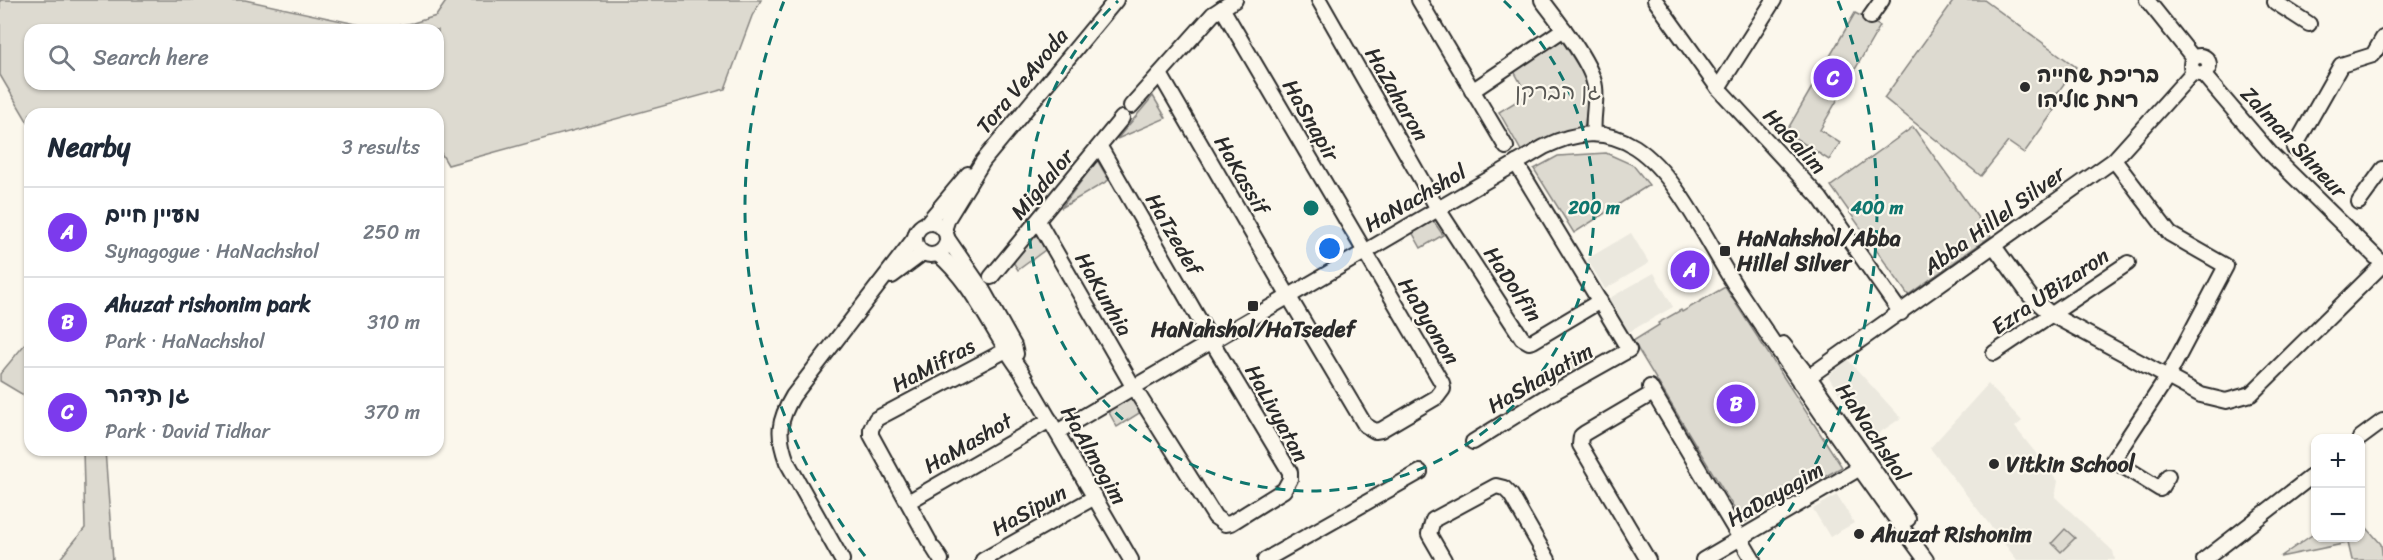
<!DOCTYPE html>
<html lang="en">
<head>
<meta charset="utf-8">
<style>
  body { margin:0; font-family:Sriracha,"Playpen Sans Hebrew",sans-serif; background:#f6f6f7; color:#1f2937 }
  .controls { position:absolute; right:18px; bottom:18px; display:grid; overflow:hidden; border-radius:12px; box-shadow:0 2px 4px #0004 }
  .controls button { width:54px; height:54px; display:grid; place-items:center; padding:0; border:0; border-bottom:2px solid #e0e1e3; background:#fff; color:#1f2937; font:30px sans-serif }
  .you { position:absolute; left:1330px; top:249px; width:21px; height:21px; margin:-15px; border:4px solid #fff; border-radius:50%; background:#1a73e8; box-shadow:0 0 0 9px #1a73e833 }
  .badge { display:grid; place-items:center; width:39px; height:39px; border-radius:50%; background:#7c3aed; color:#fff; font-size:20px; font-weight:700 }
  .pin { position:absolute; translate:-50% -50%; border:3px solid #fff; box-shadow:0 2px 6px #0006 }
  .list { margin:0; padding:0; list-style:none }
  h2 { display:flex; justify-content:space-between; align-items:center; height:78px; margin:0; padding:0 24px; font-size:26px }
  h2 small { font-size:20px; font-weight:400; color:#747a83 }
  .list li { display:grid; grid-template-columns:39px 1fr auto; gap:18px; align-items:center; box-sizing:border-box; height:90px; padding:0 24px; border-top:2px solid #e0e1e3 }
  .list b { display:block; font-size:22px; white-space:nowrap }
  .list p { margin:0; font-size:20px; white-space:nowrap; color:#747a83 }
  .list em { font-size:20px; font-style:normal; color:#747a83 }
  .icon { flex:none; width:33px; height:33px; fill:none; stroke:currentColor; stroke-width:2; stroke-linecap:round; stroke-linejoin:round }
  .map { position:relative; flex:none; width:2383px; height:560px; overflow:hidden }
  .search { position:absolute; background:#fff; box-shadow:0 2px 4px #0004; left:24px; top:24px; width:420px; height:66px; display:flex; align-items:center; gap:15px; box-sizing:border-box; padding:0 21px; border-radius:18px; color:#747a83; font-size:22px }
  .panel { position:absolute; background:#fff; box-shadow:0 2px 4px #0004; left:24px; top:108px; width:420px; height:348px; border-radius:18px }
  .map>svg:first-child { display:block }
</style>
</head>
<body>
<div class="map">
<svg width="2383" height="560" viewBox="0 0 2383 560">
  <rect width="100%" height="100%" fill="#fbf7ec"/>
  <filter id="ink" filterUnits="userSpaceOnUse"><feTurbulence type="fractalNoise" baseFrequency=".0167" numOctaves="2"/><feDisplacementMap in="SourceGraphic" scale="12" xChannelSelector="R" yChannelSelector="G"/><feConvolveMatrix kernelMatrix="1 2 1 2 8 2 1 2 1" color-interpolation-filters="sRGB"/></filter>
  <g filter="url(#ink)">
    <g fill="#ebe8de">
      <polygon points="1631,233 1649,263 1605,289 1587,259"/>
      <polygon points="1654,273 1673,307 1627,333 1608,299"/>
      <polygon points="1848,360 1901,418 1869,440 1828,376"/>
      <polygon points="1988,384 2022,421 2015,427 2058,481 2055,497 2113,551 2115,560 2017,560 1930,448"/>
      <polygon points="1837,495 1854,523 1830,537 1813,509"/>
    </g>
    <g fill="#dddad0" stroke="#84827e" stroke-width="1.5" fill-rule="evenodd">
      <path d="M0 0H245L379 29 413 23 436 16 447 0H761L752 16 725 89 448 165 438 148V114H30V126L0 75ZM30 30H438V84H30Z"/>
      <polygon points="1954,0 1984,0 2076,67 2048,106 2054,111 2024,153 2008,142 1981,176 1884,98"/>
      <polygon points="1855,13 1880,26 1820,130 1840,143 1829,160 1786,132"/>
      <polygon points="1561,39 1591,86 1584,128 1554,137 1523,154 1499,112 1527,95 1514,71"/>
      <polygon points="1153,96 1166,118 1117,139"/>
      <polygon points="1913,127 1991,236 1908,295 1831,186"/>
      <polygon points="1606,153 1633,165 1649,185 1574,233 1534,169 1558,156"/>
      <polygon points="1097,160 1109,180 1061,208"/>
      <polygon points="1432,219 1443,235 1421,248 1411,230"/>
      <polygon points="1036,231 1045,250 1018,270 1013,262"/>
      <polygon points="1725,287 1842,467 1743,523 1633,341 1659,325 1658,323 1681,310 1682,312"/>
      <polygon points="30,338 30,399 0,381 0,374"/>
      <polygon points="1585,356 1590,367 1568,378 1563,367"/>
      <polygon points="1131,395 1141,412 1117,427 1107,409"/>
      <polygon points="83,450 105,450 113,560 59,560 85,528"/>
      <polygon points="2361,521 2381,544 2383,560 2352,560 2348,543 2280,557 2315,533 2316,538 2360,538"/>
      <polygon points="2065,529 2075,538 2061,552 2052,543"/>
    </g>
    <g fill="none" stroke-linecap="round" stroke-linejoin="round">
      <defs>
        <g id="minor">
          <polyline points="1319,0 1438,209 1522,338 1529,342 1533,341 1600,301"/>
          <polyline points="1419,0 1506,147"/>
          <path d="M1542 0C1557 20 1592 63 1595 87 1597 102 1592 118 1594 133"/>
          <polyline points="1655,0 1718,88 1820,198 1901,313"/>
          <polyline points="2147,0 2191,55 2192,60"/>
          <polyline points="2276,0 2275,2 2309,24"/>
          <polyline points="1870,17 1882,0"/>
          <circle cx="2200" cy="65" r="9"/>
          <polyline points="2202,73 2271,154 2383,264"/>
          <polyline points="1160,74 1289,297 1365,425 1375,431 1381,430 1437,397 1443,389 1442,383 1222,8"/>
          <polyline points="1718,88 1774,0"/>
          <polyline points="1472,91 1564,29"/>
          <polyline points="1131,106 1213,14 1235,0"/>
          <polyline points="2294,148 2341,65 2373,55 2383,38"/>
          <polyline points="2114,160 2170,234 2226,266 2167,378 2113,460 2160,489 2168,476"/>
          <polyline points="2359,202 2383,169"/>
          <polyline points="1038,221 1134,388 1215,517 1225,524 1231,523 1284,490 1290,479 1290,472 1212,342 1100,147"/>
          <circle cx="931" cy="239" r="16"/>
          <polyline points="927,223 968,174"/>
          <polyline points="944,230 948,218 983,161 1116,0"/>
          <polyline points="947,238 982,289 1014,346 1016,354"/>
          <polyline points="1994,246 2030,296 2052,315 2201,395 2226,401 2251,394 2383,264"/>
          <path d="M938 254C974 284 992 333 1021 371L1131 560"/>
          <polyline points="892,276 923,253"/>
          <polyline points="991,277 1122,118"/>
          <polyline points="1783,344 1809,377 1908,519"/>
          <polyline points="1994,353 2128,263"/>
          <polyline points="1800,383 2114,160 2194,71"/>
          <polyline points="1650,387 1753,560"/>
          <path d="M1057 432 1544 147C1575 132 1605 128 1635 147 1679 176 1709 247 1738 290 1799 382 1861 472 1926 560"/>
          <polyline points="2360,438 2383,421"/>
          <polyline points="1473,442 1547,396 1629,350 1516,163"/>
          <polyline points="908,502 1050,420"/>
          <polyline points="929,541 871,435 871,429 876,419 1012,347"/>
          <polyline points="934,549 941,560"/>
          <path d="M842 560 787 462C777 435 778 421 793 396L914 239"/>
          <polyline points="983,560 1095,497"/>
          <polyline points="1265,560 1420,472"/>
          <polyline points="1444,560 1429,534 1433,520 1496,486 1504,488 1511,495 1548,560"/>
          <polyline points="1648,560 1580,445 1581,436 1585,433 1653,393"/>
          <polyline points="1703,560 1867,464"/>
          <polyline points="2204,560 2316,473"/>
        </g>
      </defs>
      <use href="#minor" stroke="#2b2b2b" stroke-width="18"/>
      <use href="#minor" stroke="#fbf7ec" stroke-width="14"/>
    </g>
  </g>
  <g fill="none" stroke="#0f766e" stroke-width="3" stroke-dasharray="10 8">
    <path d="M1504 1A283 283 0 1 1 1118 1"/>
    <path d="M865 556A566 566 0 0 1 784 1M1838 1A566 566 0 0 1 1757 556"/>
  </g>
  <g fill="#2b2b2b" stroke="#fbf7ec" stroke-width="2">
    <circle cx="2025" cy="87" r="6"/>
    <rect x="1719" y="245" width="12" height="12" rx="3"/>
    <rect x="1247" y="300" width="12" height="12" rx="3"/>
    <circle cx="1994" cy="464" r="6"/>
    <circle cx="1859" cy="534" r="6"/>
  </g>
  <g text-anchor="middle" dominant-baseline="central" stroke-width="4.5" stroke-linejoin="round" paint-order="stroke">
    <g font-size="22" font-weight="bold" fill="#2b2b2b" stroke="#fbf7ec" text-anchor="start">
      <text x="2037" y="74">בריכת שחייה<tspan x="2037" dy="25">רמת אליהו</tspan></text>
      <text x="1737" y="238">HaNahshol/Abba<tspan x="1737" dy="25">Hillel Silver</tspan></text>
      <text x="1253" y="329" text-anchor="middle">HaNahshol/HaTsedef</text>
      <text x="2006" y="464">Vitkin School</text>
      <text x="1871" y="534">Ahuzat Rishonim</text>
    </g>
    <g font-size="22" fill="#2b2b2b" stroke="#fbf7ec">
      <text transform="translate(1022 81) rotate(-50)">Tora VeAvoda</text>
      <text transform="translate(1397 94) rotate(60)">HaZaharon</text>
      <text transform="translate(1311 120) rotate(60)">HaSnapir</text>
      <text transform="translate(1795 141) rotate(47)">HaGalim</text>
      <text transform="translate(2294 142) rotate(47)">Zalman Shneur</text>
      <text transform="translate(1242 175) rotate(60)">HaKassif</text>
      <text transform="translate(1042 184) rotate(-50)">Migdalor</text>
      <text transform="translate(1415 198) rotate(-30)">HaNachshol</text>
      <text transform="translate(1994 220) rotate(-36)">Abba Hillel Silver</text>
      <text transform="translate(1174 234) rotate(60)">HaTzedef</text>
      <text transform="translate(1513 284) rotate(56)">HaDolfin</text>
      <text transform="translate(2050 291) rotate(-34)">Ezra UBizaron</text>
      <text transform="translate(1104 294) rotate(60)">HaKunhia</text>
      <text transform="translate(1429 321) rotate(59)">HaDyonon</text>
      <text transform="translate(933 365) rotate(-28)">HaMifras</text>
      <text transform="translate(1540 378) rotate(-30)">HaShayatim</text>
      <text transform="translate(1277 413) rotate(61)">HaLivyatan</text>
      <text transform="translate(1873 432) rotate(56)">HaNachshol</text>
      <text transform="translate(968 443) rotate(-30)">HaMashot</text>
      <text transform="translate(1094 455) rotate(60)">HaAlmogim</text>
      <text transform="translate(1775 494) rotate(-30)">HaDayagim</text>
      <text transform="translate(1029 510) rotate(-29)">HaSipun</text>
    </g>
    <g font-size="22" fill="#585754" stroke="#fbf7ec">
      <text x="1558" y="91">גן הברקן</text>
    </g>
  </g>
  <circle cx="1311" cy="208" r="9" fill="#0f766e" stroke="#fbf7ec" stroke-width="3"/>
  <g font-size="18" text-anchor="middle" font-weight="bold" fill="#0f766e" stroke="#fbf7ec" stroke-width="4.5" stroke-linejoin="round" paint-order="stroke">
    <text x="1594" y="214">200 m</text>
    <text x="1877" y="214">400 m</text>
  </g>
</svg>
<div class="controls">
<button>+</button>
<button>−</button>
</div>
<div class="you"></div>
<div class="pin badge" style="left:1690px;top:270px">A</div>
<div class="pin badge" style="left:1736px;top:404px">B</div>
<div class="pin badge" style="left:1833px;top:78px">C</div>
<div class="search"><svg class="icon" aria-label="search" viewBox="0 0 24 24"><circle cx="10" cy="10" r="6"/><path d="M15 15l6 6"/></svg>Search here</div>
<section class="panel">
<h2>Nearby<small>3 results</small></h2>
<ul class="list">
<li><span class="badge">A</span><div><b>מעיין חיים</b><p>Synagogue · HaNachshol</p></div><em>250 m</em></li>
<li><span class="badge">B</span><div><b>Ahuzat rishonim park</b><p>Park · HaNachshol</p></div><em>310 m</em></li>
<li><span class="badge">C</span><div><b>גן תדהר</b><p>Park · David Tidhar</p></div><em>370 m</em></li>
</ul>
</section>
</div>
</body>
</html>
